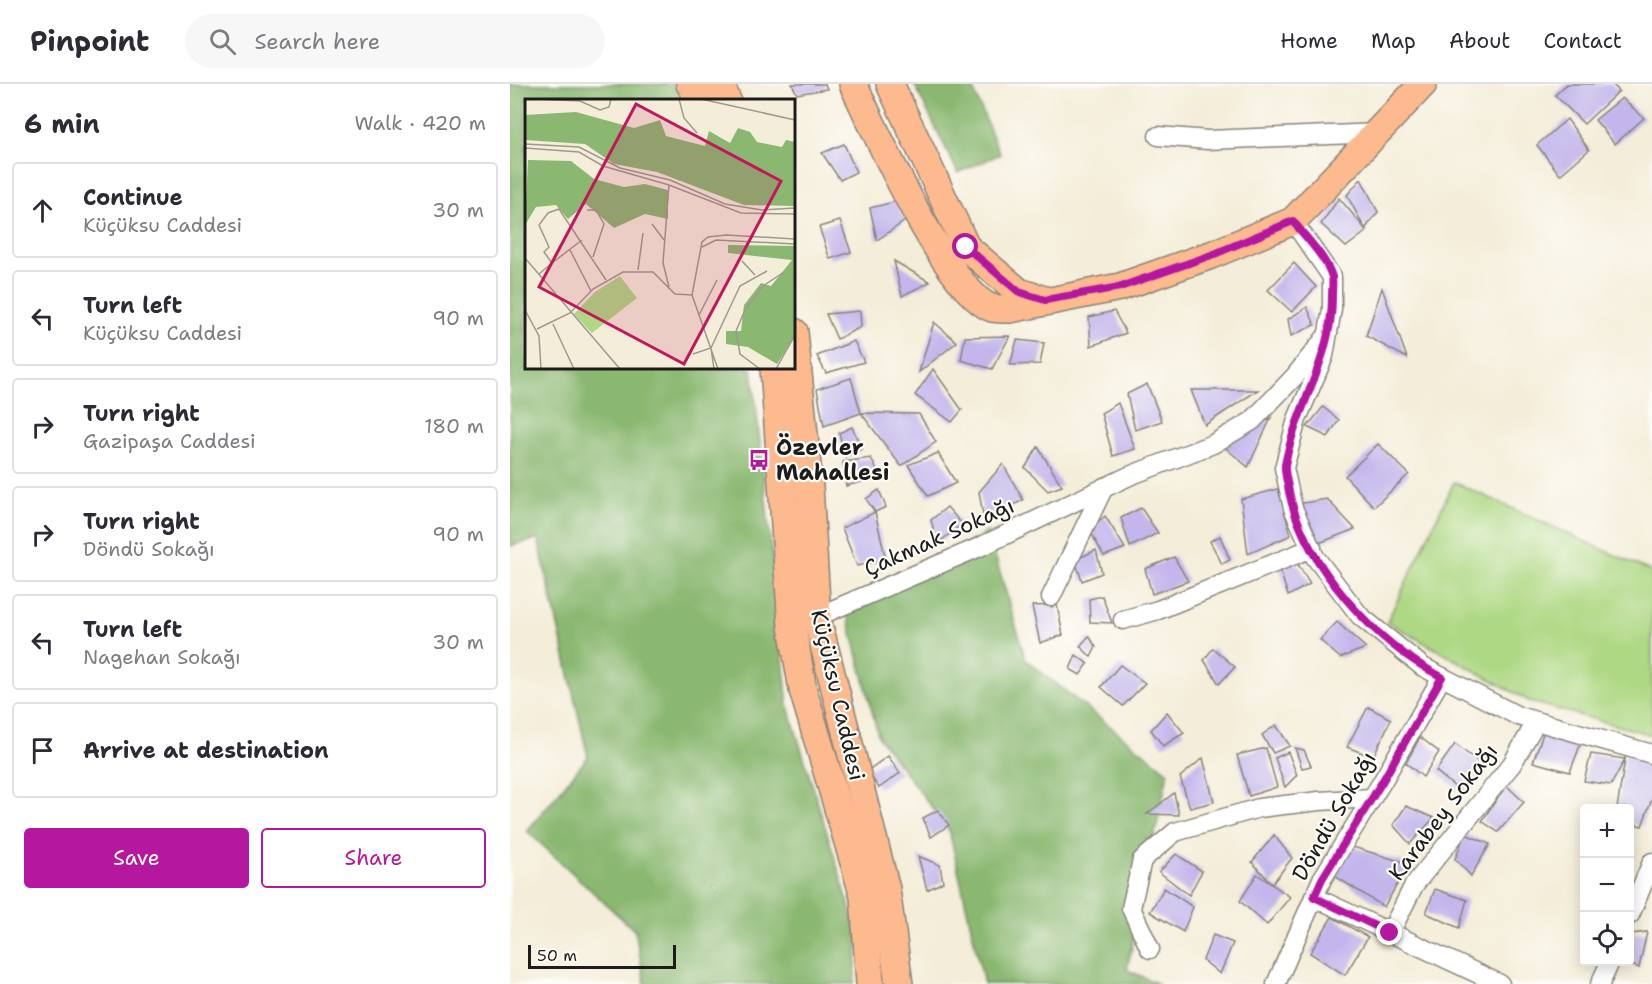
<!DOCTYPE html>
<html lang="en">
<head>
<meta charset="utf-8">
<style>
  body { margin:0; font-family:"Shantell Sans",sans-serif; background:#f7f7f7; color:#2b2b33 }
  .controls { position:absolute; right:18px; bottom:18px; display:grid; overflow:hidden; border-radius:6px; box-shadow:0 3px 15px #0003 }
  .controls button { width:54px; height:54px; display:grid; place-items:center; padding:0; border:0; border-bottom:2px solid #e1e1e2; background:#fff; color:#2b2b33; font:30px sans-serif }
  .scale { position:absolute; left:18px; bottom:15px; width:148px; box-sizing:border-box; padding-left:6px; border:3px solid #1c1c1c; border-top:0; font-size:16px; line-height:21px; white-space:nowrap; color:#1c1c1c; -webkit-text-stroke:4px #fdfcf7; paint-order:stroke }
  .stop { position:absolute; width:18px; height:18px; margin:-14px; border:4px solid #b5179e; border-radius:50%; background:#fff }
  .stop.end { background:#b5179e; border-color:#fff; box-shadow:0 2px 6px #0008 }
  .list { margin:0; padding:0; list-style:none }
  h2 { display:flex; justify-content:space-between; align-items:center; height:78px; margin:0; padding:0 24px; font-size:26px }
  h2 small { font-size:20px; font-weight:400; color:#7c7c81 }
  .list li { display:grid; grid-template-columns:39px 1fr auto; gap:18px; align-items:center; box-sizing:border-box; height:96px; margin:0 12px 12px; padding:0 12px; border:2px solid #e1e1e2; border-radius:6px }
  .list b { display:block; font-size:22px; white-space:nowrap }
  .list p { margin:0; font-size:20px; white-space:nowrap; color:#7c7c81 }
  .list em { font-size:20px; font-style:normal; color:#7c7c81 }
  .actions { display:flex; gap:12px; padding:18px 24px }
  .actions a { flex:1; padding:14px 0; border:2px solid #b5179e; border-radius:6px; text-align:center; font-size:21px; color:#b5179e }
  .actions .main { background:#b5179e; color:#fff }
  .icon { flex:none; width:33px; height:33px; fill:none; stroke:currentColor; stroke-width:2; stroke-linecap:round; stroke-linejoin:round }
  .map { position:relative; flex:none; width:1142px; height:900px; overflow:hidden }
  header { display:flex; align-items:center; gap:36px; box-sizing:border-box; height:84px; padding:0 30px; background:#fff; border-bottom:2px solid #e1e1e2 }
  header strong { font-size:28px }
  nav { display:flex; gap:33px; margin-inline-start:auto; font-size:21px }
  .search { width:420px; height:54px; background:#f7f7f7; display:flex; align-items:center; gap:15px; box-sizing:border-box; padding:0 21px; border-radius:33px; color:#7c7c81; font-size:22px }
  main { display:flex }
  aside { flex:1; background:#fff }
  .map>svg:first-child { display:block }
</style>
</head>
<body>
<header>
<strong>Pinpoint</strong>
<div class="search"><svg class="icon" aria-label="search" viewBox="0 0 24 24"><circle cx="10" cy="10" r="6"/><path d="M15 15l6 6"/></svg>Search here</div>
<nav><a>Home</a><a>Map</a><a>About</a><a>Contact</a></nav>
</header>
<main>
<aside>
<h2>6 min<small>Walk · 420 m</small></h2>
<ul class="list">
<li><svg class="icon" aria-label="ahead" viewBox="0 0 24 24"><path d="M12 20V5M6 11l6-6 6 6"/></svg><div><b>Continue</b><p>Küçüksu Caddesi</p></div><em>30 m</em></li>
<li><svg class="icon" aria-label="left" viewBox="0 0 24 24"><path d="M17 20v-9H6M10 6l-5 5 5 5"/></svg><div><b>Turn left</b><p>Küçüksu Caddesi</p></div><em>90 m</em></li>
<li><svg class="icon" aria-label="right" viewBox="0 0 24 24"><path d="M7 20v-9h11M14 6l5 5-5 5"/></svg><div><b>Turn right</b><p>Gazipaşa Caddesi</p></div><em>180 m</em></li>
<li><svg class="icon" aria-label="right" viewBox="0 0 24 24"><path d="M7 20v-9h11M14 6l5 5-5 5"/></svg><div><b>Turn right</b><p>Döndü Sokağı</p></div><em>90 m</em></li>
<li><svg class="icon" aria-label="left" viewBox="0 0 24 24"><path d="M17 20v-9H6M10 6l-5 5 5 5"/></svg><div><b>Turn left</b><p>Nagehan Sokağı</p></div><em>30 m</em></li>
<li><svg class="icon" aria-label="arrive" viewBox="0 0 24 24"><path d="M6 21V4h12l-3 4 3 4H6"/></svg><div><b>Arrive at destination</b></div></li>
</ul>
<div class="actions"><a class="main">Save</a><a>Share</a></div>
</aside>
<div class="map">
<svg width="1142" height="900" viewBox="0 0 1142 900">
  <rect width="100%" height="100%" fill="#fdfcf7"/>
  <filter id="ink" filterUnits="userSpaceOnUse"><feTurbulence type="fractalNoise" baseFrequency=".0167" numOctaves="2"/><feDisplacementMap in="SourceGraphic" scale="12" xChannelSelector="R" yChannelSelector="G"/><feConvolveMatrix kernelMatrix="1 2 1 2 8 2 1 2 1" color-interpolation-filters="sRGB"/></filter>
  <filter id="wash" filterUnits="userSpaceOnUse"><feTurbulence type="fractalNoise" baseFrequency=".008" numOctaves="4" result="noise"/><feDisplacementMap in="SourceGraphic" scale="24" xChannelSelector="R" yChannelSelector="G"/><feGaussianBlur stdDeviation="1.35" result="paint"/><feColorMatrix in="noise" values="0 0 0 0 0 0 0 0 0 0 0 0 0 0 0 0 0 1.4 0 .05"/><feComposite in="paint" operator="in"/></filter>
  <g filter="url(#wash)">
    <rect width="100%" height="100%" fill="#f4edd9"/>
    <polygon fill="#aed883" stroke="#657a50" stroke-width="1.5" points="944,398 1142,488 1142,651 1021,618 877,538"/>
    <g fill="#8ab871" stroke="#536a46" stroke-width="1.5">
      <polygon points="0,0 169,0 177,16 16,16 16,284 242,284 278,622 349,853 344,900 135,900 125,847 17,747 78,673 28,455 0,462"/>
      <polygon points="404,0 461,0 490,70 448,89"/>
      <polygon points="478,448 516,576 658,688 617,886 649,900 474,900 439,746 369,654 336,526"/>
    </g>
    <g id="blocks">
      <g fill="#c2b6ec">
        <polygon points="282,0 315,0 317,5 287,10"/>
        <polygon points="1057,0 1102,0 1109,7 1074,40 1045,11"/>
        <polygon points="1112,14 1134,34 1105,60 1085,36"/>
        <polygon points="1057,35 1079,66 1050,91 1027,61"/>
        <polygon points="334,60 346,88 330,96 312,69"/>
        <polygon points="851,95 868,128 855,145 837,111"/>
        <polygon points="829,114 857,147 836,163 811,140"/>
        <polygon points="388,117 395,137 367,156 360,124"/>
        <polygon points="330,137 341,168 320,175 309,143"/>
        <polygon points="384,177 420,198 392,212"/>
        <polygon points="784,179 806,203 782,228 758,206"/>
        <polygon points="872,204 897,274 856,252"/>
        <polygon points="797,223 805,241 781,252 778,235"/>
        <polygon points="350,227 351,243 327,255 316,230"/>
        <polygon points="604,227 616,249 581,262 579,233"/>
        <polygon points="424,238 447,258 409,288"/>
        <polygon points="500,252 482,285 451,276 455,253"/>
        <polygon points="507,256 534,259 530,280 500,281"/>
        <polygon points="344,257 354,278 316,289 307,272"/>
        <polygon points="423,285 452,326 442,338 405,311"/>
        <polygon points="341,294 351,329 314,342 307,305"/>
        <polygon points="637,300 652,337 625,346 617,310"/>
        <polygon points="681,306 748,306 695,341"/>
        <polygon points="608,319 625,365 603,372 591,329"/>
        <polygon points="813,323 829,336 818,353 797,343"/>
        <polygon points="351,329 409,330 426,358 391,382"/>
        <polygon points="761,334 738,383 712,361"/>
        <polygon points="342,343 352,365 335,373 329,349"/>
        <polygon points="868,360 899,390 864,423 835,392"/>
        <polygon points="528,363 552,402 538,407 515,384"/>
        <polygon points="428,369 446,399 418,412 398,381"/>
        <polygon points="361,374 370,393 336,402 333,378"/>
        <polygon points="493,380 513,416 474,437 469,408"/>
        <polygon points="768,405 781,451 738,470 731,415"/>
        <polygon points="369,406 376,423 365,428 356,415"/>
        <polygon points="817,415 845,445 809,459 787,420"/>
        <polygon points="437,423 452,440 427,460 421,436"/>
        <polygon points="631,424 648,449 620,463 611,434"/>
        <polygon points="365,428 376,476 347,482 332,444"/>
        <polygon points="595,432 615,464 594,472 579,445"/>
        <polygon points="710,452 720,476 712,480 700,457"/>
        <polygon points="586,466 592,489 572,497 565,476"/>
        <polygon points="783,472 800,500 778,512 770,486"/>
        <polygon points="664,473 678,497 642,510 635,485"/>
        <polygon points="592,512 602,539 580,538 579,515"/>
        <polygon points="547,521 553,551 530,559 522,522"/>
        <polygon points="827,538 856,564 830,574 810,556"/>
        <polygon points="579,552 586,563 581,573 570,562"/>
        <polygon points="703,564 725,583 709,600 694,576"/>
        <polygon points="566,571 578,580 570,591 560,585"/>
        <polygon points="610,581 635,599 613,622 591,603"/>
        <polygon points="858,623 881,635 863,673 837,663"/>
        <polygon points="657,628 674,649 653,662 641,646"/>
        <polygon points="766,641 780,662 763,669 752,651"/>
        <polygon points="1036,641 1074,651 1060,688 1023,678"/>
        <polygon points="910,653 929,668 913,693 896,679"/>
        <polygon points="945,660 975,683 952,709 926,687"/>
        <polygon points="756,664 767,703 739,712 727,671"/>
        <polygon points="785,664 794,666 801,682 792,684"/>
        <polygon points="778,668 787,691 775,703 765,674"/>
        <polygon points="1116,669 1142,676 1142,714 1132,742 1120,739 1120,724 1107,724"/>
        <polygon points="1081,670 1115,675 1101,701 1074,697"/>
        <polygon points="378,672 390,689 369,704 357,687"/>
        <polygon points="693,674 704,718 680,724 670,693"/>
        <polygon points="996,701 1014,718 988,748 972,737"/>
        <polygon points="664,709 669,731 637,730"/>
        <polygon points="896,722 924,734 900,760 883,741"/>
        <polygon points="428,726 439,741 421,753 413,734"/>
        <polygon points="955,750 980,760 961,792 945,775"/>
        <polygon points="764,751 782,774 762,800 742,778"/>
        <polygon points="833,760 899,780 874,823 823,791"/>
        <polygon points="666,770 692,787 679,811 649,788"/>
        <polygon points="408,772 430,781 433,798 417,806"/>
        <polygon points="747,790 780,813 757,841 730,817"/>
        <polygon points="654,804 683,823 673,848 640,828"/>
        <polygon points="925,805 957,816 949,844 916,829"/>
        <polygon points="822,833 858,853 835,891 800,869"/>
        <polygon points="1137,848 1129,884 1115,878 1120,878 1120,854 1121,850"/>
        <polygon points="703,851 723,859 710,890 693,876"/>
      </g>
    </g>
  </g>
  <g filter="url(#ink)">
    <use href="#blocks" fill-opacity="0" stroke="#88847a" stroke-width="1.5"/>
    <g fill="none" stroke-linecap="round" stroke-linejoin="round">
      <defs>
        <g id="minor">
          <polyline points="648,52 698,56 869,49"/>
          <polyline points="783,137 822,193 822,225 814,272 787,335 774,384 783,424 805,473 850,532 913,583 1008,632 1142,670"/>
          <polyline points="541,513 594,403"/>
          <polyline points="299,536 472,462 619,392 703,360 742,337 785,292 815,254"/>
          <polyline points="613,536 648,526 802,464"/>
          <polyline points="804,813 990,900"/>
          <polyline points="1120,831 1142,778"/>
          <polyline points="880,849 904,801 1002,680 1026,638"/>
          <polyline points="640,865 621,824 632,776 665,748 749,724 809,717 862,714"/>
          <polyline points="766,900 812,795 872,698 932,593"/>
          <polyline points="1090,900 1100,878"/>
        </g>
        <g id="primary">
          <polyline points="180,0 190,16"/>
          <polyline points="210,0 217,16"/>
          <path d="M343 0C365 46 437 209 482 224 487 225 495 225 500 225L610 203 701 171 783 137 913 0"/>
          <polyline points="380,0 456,163 509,208 535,216"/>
          <polyline points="284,248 299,402 307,534 376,805 389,900"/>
          <polyline points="264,284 282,542 293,606 354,812 360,900"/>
        </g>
      </defs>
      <use href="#minor" stroke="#88847a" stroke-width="21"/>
      <use href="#primary" stroke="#88847a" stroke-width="30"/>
      <use href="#minor" stroke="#fff" stroke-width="18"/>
      <use href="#primary" stroke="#fcba8e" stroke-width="27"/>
    </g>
  </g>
  <g fill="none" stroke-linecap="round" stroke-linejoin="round" filter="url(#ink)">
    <path stroke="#b5179e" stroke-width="8" d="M456 163 509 208 535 216 610 203 702 171 783 137C795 153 816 173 822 193 823 198 822 206 822 211 823 275 786 321 775 381 774 389 778 400 779 408 795 482 865 559 932 593L872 698 812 795 804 813 880 849"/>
  </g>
  <defs>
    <symbol id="bus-bare" viewBox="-9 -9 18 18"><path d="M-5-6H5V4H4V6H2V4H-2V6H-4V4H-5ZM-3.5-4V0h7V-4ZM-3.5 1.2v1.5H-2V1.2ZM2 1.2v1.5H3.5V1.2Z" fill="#b5179e" stroke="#fdfcf7" stroke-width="2.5" paint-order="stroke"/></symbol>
  </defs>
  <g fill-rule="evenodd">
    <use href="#bus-bare" x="234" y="361" width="30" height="30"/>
  </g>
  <g text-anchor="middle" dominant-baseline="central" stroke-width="4.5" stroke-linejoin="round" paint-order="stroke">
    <g font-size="22" font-weight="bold" fill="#1c1c1c" stroke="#fdfcf7" text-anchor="start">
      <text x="266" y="363">Özevler<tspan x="266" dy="25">Mahallesi</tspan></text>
    </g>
    <g font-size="22" fill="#1c1c1c" stroke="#fdfcf7">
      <text transform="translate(429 453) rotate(-24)">Çakmak Sokağı</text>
      <text transform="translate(328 611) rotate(77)">Küçüksu Caddesi</text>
      <text transform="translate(933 728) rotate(-53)">Karabey Sokağı</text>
      <text transform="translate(824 732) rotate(-60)">Döndü Sokağı</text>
    </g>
  </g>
  <g transform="translate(15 15)">
    <rect width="270" height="270" fill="#f4edd9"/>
    <path d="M95 177 112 199 67 234 49 215 70 193Z" fill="#aed883"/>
    <path d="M51 13 109 29 135 21 141 37 180 47 184 32 205 44 213 29 225 33 232 43 257 48 261 41 270 43V107L219 106 132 73 89 65 60 45 0 41V16ZM3 61 46 62 69 80 99 88 120 85 143 91V120L120 115 89 129 61 105 43 120 31 106 11 108 0 126ZM203 146 270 147V238L252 265 223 248 201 245V232H216L219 206 236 184 246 187 267 161 203 154Z" fill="#8ab871"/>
    <path fill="none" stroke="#9e998d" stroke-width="1.5" d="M11 0 55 2 75 11 84 8 86 0M154 0 159 19 172 34M176 0 270 21M0 45 54 48 95 69 145 81 200 105 237 111 270 109M0 49 54 53 78 67 144 86 216 114 270 115M144 86 138 164 144 188M62 111H71L79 125 68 158M127 125 139 141M177 148 191 141 270 145M45 151 66 192M0 159 95 270M217 162 230 176M27 164 57 141M113 171 118 134M14 175 27 164 19 153 24 148 14 126 23 114 34 110 81 181M0 211 14 237 16 270M174 216 192 181M28 225 49 270M12 230 45 214 68 190 98 173H128L150 195 167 196M186 249 189 270M168 255 186 249 215 187 242 172M193 270 167 196 177 143 183 138 201 136 270 140M235 270 215 255 211 232 220 211 238 187 259 173M251 270 270 236"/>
    <path fill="#c2185b" fill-opacity="0.15" stroke="#c2185b" stroke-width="3" d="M111 5 256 82 159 265 14 188Z"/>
    <rect width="270" height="270" fill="none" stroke="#1c1c1c" stroke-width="3"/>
  </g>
</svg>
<div class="controls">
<button>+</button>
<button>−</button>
<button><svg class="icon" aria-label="locate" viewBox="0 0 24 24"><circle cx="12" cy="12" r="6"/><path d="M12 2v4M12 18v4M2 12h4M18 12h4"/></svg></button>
</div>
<div class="scale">50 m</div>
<div class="stop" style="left:456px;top:163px"></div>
<div class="stop end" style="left:880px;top:849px"></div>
</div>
</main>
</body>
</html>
